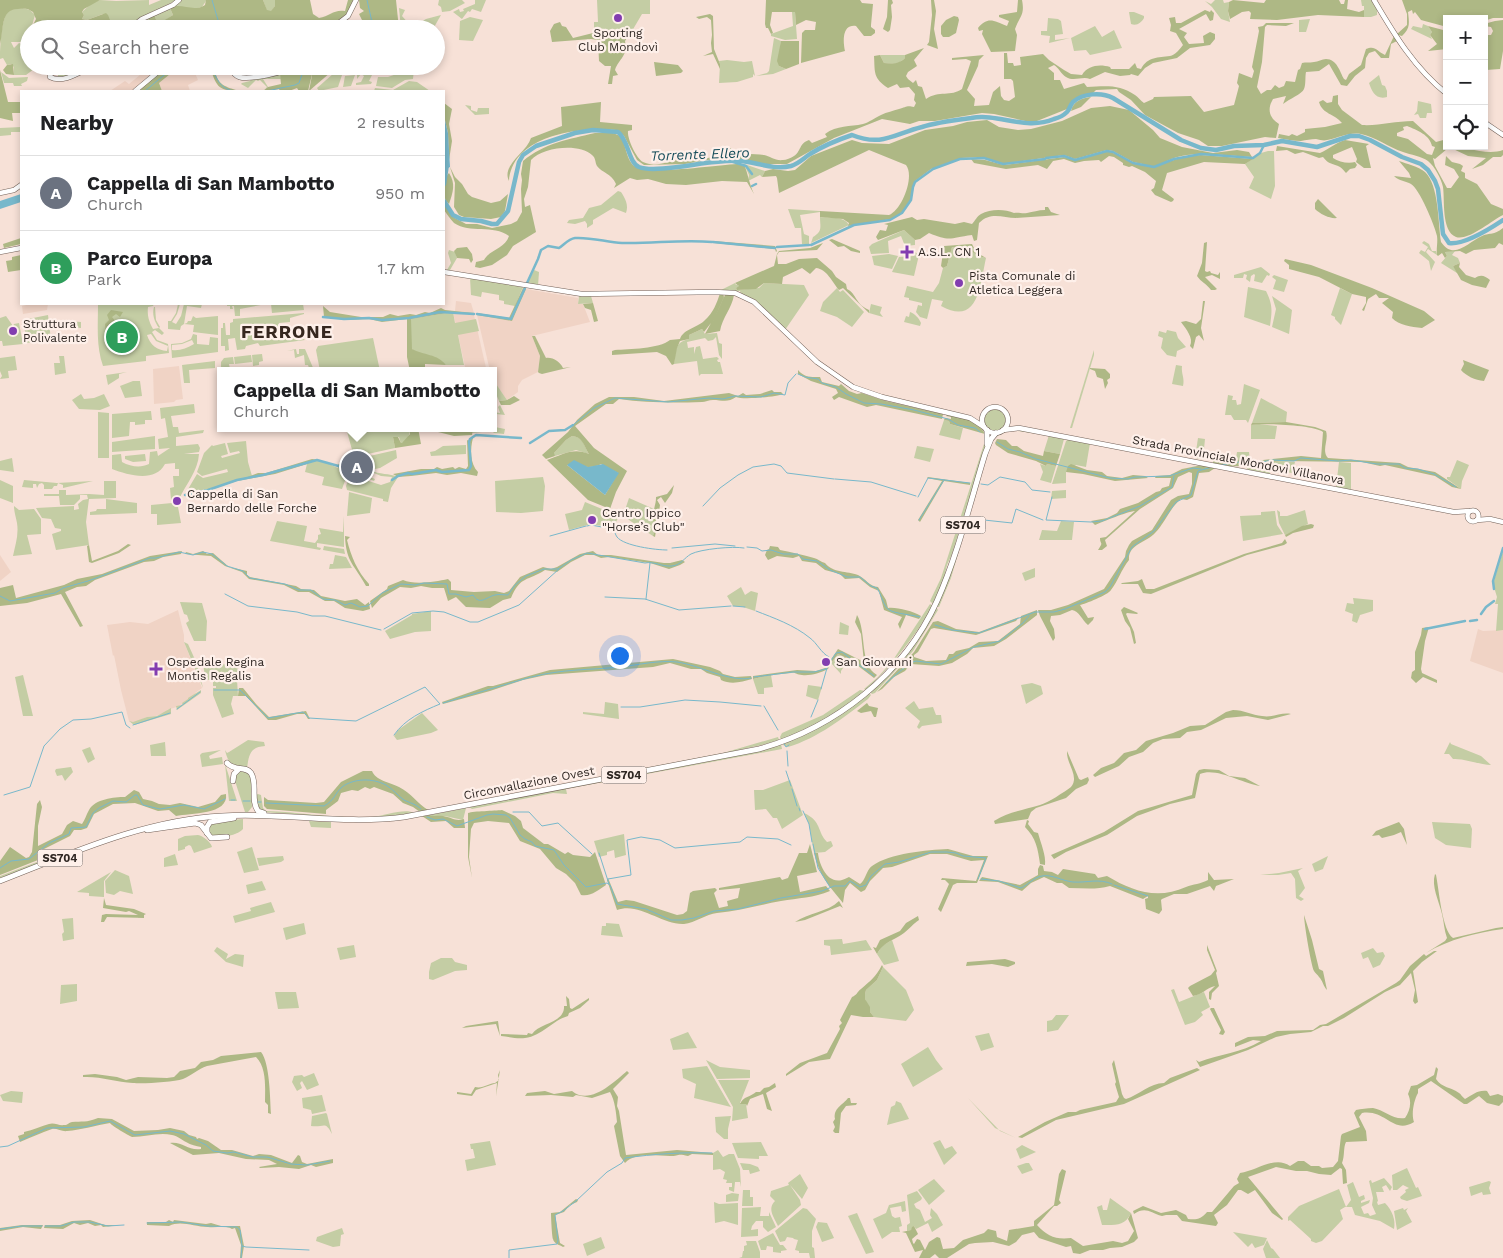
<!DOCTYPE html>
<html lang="en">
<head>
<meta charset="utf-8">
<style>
  body { margin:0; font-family:"Work Sans",sans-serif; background:#f6f6f6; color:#202124 }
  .controls { position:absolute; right:15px; top:15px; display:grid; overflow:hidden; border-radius:0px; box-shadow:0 2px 8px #0003 }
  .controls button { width:45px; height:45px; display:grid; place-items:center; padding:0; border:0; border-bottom:1px solid #e0e0e0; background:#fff; color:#202124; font:25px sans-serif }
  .you { position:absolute; left:619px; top:655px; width:18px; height:18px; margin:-12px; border:4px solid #fff; border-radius:50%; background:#1a73e8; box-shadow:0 0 0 8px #1a73e833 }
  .badge { display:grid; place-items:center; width:32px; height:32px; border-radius:50%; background:#823db0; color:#fff; font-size:16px; font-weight:700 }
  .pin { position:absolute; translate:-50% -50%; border:2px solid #fff; box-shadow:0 1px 5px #0006 }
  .popup { position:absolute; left:217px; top:367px; width:280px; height:65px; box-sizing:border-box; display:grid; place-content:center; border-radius:0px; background:#fff; filter:drop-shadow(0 1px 4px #0005); font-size:16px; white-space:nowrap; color:#757577 }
  .popup b { font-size:19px; color:#202124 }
  .popup::after { content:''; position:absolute; left:50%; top:100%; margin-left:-10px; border:10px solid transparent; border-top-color:#fff }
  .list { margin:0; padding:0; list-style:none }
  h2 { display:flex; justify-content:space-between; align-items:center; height:65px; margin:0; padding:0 20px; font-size:21px }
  h2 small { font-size:16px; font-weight:400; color:#757577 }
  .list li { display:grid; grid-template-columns:32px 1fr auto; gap:15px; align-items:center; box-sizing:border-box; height:75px; padding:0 20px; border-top:1px solid #e0e0e0 }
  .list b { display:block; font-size:19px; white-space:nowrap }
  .list p { margin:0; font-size:16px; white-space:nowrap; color:#757577 }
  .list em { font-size:16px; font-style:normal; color:#757577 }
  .icon { flex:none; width:28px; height:28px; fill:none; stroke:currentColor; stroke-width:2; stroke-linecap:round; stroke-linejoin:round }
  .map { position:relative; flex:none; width:1503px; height:1258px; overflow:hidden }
  .search { position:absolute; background:#fff; box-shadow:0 2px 8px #0003; left:20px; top:20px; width:425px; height:55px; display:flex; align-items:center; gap:12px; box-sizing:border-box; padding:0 18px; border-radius:28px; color:#757577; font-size:19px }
  .panel { position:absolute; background:#fff; box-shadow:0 2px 8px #0003; left:20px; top:90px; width:425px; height:215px; border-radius:0px }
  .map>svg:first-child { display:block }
</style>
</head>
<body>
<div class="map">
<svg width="1503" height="1258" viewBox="0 0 1503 1258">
  <rect width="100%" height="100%" fill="#f7e1d7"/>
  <g fill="#f0d3c5">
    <polygon points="180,66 192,66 198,80 188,85 190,91 162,91 159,83"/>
    <polygon points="146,70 150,71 151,75 132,91 129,90 127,91 110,91 125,81 129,84"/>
    <polygon points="526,289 578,298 578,304 583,304 590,322 532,336 540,356 538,372 522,380 518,386 518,392 507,400 493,380 493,371 490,371 477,315 512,321"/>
    <polygon points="456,301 471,303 474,313 455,311"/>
    <polygon points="31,304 48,304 47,310 23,314 22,306"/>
    <polygon points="453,312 474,315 486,368 466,371"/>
    <polygon points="179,366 183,399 176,400 174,402 154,404 153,369"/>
    <polygon points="0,555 11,572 0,581"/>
    <polygon points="178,610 184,635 184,642 202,688 195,693 196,695 183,705 167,710 168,711 156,716 147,717 133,723 129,721 121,690 114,655 113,656 107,625 130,622 148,624"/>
    <polygon points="1478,629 1483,631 1503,630 1503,673 1470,661"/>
  </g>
  <g fill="#c4cda4" fill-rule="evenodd">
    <polygon points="100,0 116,1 149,0 149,5 161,0 177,0 140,18 127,29 96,29 99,26 103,14 87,20 82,19 84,15 82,12 92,3"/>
    <polygon points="181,0 206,0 206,1 202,7 194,9 174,6"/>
    <polygon points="257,0 275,0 275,6 271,12 267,11 263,0"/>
    <polygon points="439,0 462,0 465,3 450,11 442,12 441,7 438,5"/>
    <polygon points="475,0 486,0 481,12 472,9 470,12 468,11 462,19 453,12 459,9 460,12 464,11 463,9 475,4"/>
    <polygon points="597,0 650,0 650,14 642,14 632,31 594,31 594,22 598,22"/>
    <polygon points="1215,0 1223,0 1224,3 1229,2 1228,11 1230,22 1221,19 1212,7 1205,1 1211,4"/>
    <polygon points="1361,0 1372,0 1377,9 1377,15 1371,17 1364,17 1364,6 1362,6"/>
    <path d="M23 8 30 10 35 15 31 29H29V42H11L14 48 19 43 29 47V50L21 55 24 59H29V66H38L26 75H14V67L11 64 7 65 3 58 0 59C0 49 1 18 8 12 12 8 18 9 23 8Z"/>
    <polygon points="170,8 173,15 158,25 154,15"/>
    <polygon points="399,8 405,10 402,16 410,25 405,28 401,29"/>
    <polygon points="792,12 795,12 797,39 785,40 771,36 771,34 793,26"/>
    <path d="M1129 12H1134L1144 16V18C1141 23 1137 26 1131 24Z"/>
    <polygon points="441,15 433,29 409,29 426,19"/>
    <polygon points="148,17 153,29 138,29 139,26 135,25"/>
    <polygon points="470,17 483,20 473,41 459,40 460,21"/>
    <polygon points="1048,18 1058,19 1061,21 1063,34 1055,35 1055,40 1070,38 1049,43 1050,36 1041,35 1041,31 1047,31"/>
    <polygon points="1310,19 1306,32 1299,32 1299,20"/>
    <polygon points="1423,24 1428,26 1432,32 1430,35 1432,39 1411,29 1413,26 1422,28"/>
    <polygon points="1095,26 1102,37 1114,30 1122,48 1090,55 1086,50 1074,51 1071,38"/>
    <polygon points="774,38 781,41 779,66 786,69 773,74 756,76 767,73 769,71"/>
    <path d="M880 55H905V58C898 65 893 64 884 63Z"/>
    <polygon points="727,60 744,62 752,61 755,76 753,74 753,77 737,82 719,83 720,65 719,61"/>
    <polygon points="67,66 88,66 64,77 58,77 58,73"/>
    <polygon points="105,66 131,66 132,70 112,75 109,71 116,67 99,71"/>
    <polygon points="342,66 345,66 338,87 319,91 317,88"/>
    <polygon points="365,66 386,66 386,72 397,72 384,75 364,71"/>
    <polygon points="411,69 414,69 413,79 405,80 392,88 376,86 378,77 388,77"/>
    <polygon points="1,72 9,78 28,77 27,81 21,84 22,86 14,86 13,83 4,83"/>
    <polygon points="363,73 372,75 369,81 372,82 371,84 356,85 356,83 361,82 364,76 361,74 357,79 357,75"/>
    <polygon points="280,74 281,79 263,79 268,87 264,91 267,87 260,80 258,81 256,80 248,88 241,84 242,83 250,81 252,78"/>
    <polygon points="355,75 351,86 343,87 345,76"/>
    <path d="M1379 75 1382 85 1385 86 1387 91V97C1376 100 1372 92 1369 83Z"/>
    <polygon points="409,81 417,82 430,91 374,91 375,88 393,90"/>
    <polygon points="1418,101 1431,104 1432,113 1427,113 1426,118 1420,118 1418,114 1414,115 1417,111"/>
    <polygon points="465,105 471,106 471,110 477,112 478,108 489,108 489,114 475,115"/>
    <polygon points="21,127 21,132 11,132 11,135 0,136 0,128"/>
    <polygon points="1268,151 1274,151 1275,186 1271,199 1249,188 1254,177 1245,164 1261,153"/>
    <polygon points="744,164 765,171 762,177 760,175 748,181 749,175"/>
    <path d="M618 191 621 192C625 198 629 205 626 213L613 208 593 220V224L587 228V224L585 221 575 224 567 223 569 220 583 218 589 208 601 205Z"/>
    <polygon points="788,209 820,211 820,212 800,215 804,234 809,236 809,244 802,244 801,228 795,228"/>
    <path d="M820 217C829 218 844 216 849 225L811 243 813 237C823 231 820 227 820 217Z"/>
    <polygon points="904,230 915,240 915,245 905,246 901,236 888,241 889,253 871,254 869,247 872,244"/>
    <polygon points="1424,241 1429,244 1432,251 1436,251 1437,255 1428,249 1426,252 1435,262 1431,271 1429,261 1419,253 1421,250 1425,252 1428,247 1422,243"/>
    <path d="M952 247 971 251 978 256 986 258C980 284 979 327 941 306L943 301 932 299 927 319 920 317 916 312 918 305 922 306V303L909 300V298L904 297 907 286 933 292 939 283 943 268 947 266Z"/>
    <polygon points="449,250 455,252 457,258 450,270 447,270 451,263 448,253"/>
    <polygon points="1455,251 1452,255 1458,258 1460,263 1453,266 1457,271 1457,273 1441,263 1447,256 1445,252"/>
    <polygon points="915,252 919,255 914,276 892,272 899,257 914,256"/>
    <polygon points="889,254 898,256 892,269 874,265 872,256"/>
    <polygon points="1261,267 1270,274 1269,276 1267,275 1262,283 1254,281 1255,275 1254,274 1251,276 1250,282 1246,279 1247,275 1244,274 1243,278 1234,278 1234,275"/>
    <polygon points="534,270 539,272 538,286 527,284"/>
    <polygon points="1274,275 1288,280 1284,292 1273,289 1276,280 1272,277"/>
    <polygon points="470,278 523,287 515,306 504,304 504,301 499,300 499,295 482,292 481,297 471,295"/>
    <polygon points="735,283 736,285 738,284 739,287 736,288 737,290 759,288 764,283 804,285 809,295 785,330 755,301 741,294 740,291 719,291"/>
    <path d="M1248 287 1266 291C1273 305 1272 311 1270 326L1244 317Z"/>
    <polygon points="837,288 840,292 843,290 864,312 852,327 837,317 820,311 823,302"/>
    <polygon points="1340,288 1352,294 1341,325 1335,319 1335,317 1331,315"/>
    <polygon points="579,296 591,296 593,303 578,304"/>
    <polygon points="1272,296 1292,310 1289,334 1272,327 1276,309"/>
    <path d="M98 304H154L153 306 148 307C147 315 149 322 153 329L159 328C154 321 152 314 154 307H155L156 320 160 327 159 328 164 333 162 335 155 330 152 332 157 340 168 344 169 353 146 356V361L103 366C96 346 98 325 98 304ZM151 334 156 341 168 346 167 351C157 350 150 345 147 335Z"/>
    <polygon points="178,304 180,304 177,314 172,322 176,324 181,316 184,304 202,304 201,308 187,306 184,324 187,323 188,321 191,321 193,316 196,318 218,316 218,335 193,332 194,325 184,324 181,326 180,330 168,329 168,321 171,321 176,313"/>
    <polygon points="227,304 266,304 240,309 240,316 235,316 234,306 232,306 233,309 230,309 230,306 227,306"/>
    <polygon points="271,304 303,304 304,310 272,313"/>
    <polygon points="871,304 882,307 880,313 883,317 869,313"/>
    <path d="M453 312 455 323 476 319 479 331 458 335 464 365H446L438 359 413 351C408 341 412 330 410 319Z"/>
    <path d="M910 312C915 314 919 318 921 323L920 326 904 322 906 316 909 317Z"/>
    <polygon points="304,313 304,314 290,318 290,322 279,323 278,326 278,327 290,327 291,336 285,337 285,338 300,336 305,340 260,346 258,343 246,346 245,349 237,350 235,338 228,339 229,350 225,351 225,346 221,346 221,328 223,328 223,323 225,323 226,335 230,335 230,323 233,322 233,319"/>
    <polygon points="48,315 51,340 27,343 23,320"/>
    <polygon points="6,316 13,326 14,324 19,323 23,344 3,346 2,341 0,341 0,318"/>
    <polygon points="67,321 81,322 81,328 66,327"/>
    <path d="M702 329 705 334 717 333 719 343 722 344V359L719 355 716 337 713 340 708 341 705 338 687 342 688 348 694 347V354L696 347 700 346 703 359 717 357 719 359 717 360 718 362H720L723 374H701L699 376 697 361 674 364C676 352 674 342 689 339V335Z"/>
    <polygon points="1167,330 1176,332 1178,338 1186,347 1177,351 1176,357 1167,355 1161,348 1163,338 1158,336 1159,331 1166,333"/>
    <path d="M193 334 197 335V344L209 345 210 337 218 338V352L172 358 171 344 182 343 191 339ZM192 340 194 344C187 348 180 351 172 350V345L182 344Z"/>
    <polygon points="373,338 380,371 320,371 316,350 318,346"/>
    <polygon points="296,349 297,354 299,354 299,349 305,349 314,370 306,371 305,369 309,368 308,365 305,365 304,355 295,358 294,350 287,351"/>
    <polygon points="1094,350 1094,355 1072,428 1070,428"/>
    <polygon points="262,354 263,361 259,362 259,365 253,366 252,355"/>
    <polygon points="251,355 252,362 235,364 234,357"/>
    <polygon points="15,356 17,370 8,371 9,378 0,379 2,376 0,371 0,358"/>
    <polygon points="59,356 64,356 66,373 55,375 54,363 60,363"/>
    <polygon points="233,357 234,364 229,364 230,369 221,370 221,362 224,358"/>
    <polygon points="215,361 215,368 189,370 190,383 184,383 182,365"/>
    <path d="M1176 365 1182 366C1181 374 1185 378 1183 386L1172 384Z"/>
    <polygon points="127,372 119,374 119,378 108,385 106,375"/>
    <polygon points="133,381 140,381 142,396 125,398 120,386"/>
    <polygon points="493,381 494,381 507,400 499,401 493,387"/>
    <polygon points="1244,384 1260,390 1248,423 1246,420 1234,420 1231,415 1225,415 1228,395 1233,396 1232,400 1236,400 1237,405 1241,404"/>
    <polygon points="81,394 84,399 94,398 104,394 110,406 100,410 79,409 72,400"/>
    <polygon points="1261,398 1287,412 1286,422 1252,423"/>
    <path d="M194 404 195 413 171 416 173 427H178L179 433 204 430 203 433 176 437V446L198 444 200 448 199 452 184 454H199C198 471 186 484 179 499L175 500V502H178V504L171 500 170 488 174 487 173 476H179V469H175V463L165 464C155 483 128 475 112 469V455L121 454 122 462C131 467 141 468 149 464L150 452 157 451 158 456 170 448 159 449 158 439 168 437 165 418 161 419 160 408Z"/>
    <polygon points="500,405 505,415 496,414 495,427 505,429 504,434 494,433 492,431 472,433 473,428 493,428 493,412 500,413 498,407"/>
    <circle cx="995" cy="420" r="11"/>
    <polygon points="151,411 152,420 145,420 145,424 135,425 135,422 130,422 129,436 112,438 112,414"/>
    <polygon points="98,412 109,413 109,458 98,458"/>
    <polygon points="944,420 949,421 950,424 963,428 960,440 939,435"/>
    <polygon points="1259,424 1277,426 1275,439 1251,439 1251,425"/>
    <polygon points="981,427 986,435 986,445 952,554 947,565 944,578 933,604 930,601 941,578 984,444 985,435"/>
    <path d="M346 428H410C411 435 406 441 401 444L399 437H393L395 448 354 457Z"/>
    <polygon points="1008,430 1019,430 1046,435 1010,430 995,437 989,447 951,578 939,607 936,606 987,451 995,436"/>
    <polygon points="1049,435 1064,439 1060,454 1044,451"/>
    <polygon points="155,436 155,449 112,452 112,442"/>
    <path d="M572 436C584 437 584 446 589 454L576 450 555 456 553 454 566 440Z"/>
    <polygon points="1198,438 1205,439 1203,459 1195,458"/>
    <polygon points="1069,439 1090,443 1086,467 1076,465 1066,472 1066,483 1052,484 1066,441"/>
    <polygon points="246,441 248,462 252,476 207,491 184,496 197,474 203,478 228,472 227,469 202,476 197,472 204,453 212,445 213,446 225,443 228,454 221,456 222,458 240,453 239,451 230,453 227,443"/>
    <polygon points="466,445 466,454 431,456 430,452 435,451 443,446"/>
    <polygon points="917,446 934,449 930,462 914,458"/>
    <path d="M396 450 397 458 380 468 370 470C380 475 389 473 398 477L391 488 388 502 383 501V499L347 490 346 486 350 475 381 485 390 482 392 477 381 476 369 471 368 476 375 479 374 481 362 476V473L355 470V468L357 469 359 466 352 462V460Z"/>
    <polygon points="1237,452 1249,452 1250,462 1236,459"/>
    <polygon points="145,454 146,461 133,462 125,459 125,456"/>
    <polygon points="350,456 350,467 342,489 322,485 324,477 305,472 307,464 320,460 338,468 338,464 346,463 345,457"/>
    <polygon points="12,458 14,472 0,470 0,461"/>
    <polygon points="1457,460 1469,465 1462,481 1461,489 1447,479 1447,477 1450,477"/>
    <polygon points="1283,461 1295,462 1292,473 1270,469 1270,474 1248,470 1246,467 1252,464"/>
    <polygon points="1339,462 1351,463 1351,490 1336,487"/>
    <polygon points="1040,464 1046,466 1047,464 1056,466 1051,483 1040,480 1043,472"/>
    <polygon points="543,477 545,486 543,511 521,513 496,512 495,481"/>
    <polygon points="0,480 13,486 13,503 0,498"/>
    <polygon points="24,480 57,483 93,481 63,488 63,485 58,483 57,486 54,486 52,489 44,489 44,485 42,483 39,484 37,488 36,484 33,484 33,488 22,487"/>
    <polygon points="104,481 116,481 116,498 89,499 86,522 89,545 56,550 52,534 61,531 61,529 55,528 51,519 42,518 36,508 74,506 74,510 79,509 78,504 83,500 88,499 87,495 80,495 80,499 74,505 60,505 59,496 44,496 44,494 59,494 59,490 66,490 66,495 89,494 104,495"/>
    <polygon points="1066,490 1066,498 1051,499 1052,491"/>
    <polygon points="349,492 372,498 370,513 347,516"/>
    <polygon points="629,498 654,509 655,532 653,536 623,516"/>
    <polygon points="106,499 137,503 137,513 90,515 90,512 96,511 97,509 106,509"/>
    <polygon points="585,502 619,516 613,528 591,524 569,530 565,514 582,510"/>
    <polygon points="172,503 175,507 178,507 181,523 157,525 157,514 151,514 151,505"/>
    <path d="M14 506 19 510 34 509 41 519V534L27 535 32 554 13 556C15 546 19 535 17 523 16 517 14 512 14 506Z"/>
    <polygon points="1277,510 1280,512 1280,516 1287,516 1305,510 1308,524 1285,535 1279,523"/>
    <polygon points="1275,511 1277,525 1283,534 1243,541 1240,516 1261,515 1261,512"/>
    <polygon points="344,516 344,547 317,543 317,547 321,548 320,550 270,541 277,521 307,526 304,541 315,543 318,539 318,535 321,534 319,528 343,532"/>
    <polygon points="1061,521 1074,522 1072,540 1039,540 1042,530 1057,531"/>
    <polygon points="324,546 344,549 345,554 323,550"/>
    <polygon points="1503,551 1503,630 1496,631 1498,604 1495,604 1497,597 1493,584"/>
    <polygon points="335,555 346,557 352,568 329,569 330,564 333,564"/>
    <polygon points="1035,568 1035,577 1025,581 1022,573"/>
    <polygon points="741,587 745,595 751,591 758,593 755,611 743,607 733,606 727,596"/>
    <polygon points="1353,598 1373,600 1373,611 1360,615 1357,623 1352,621 1353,614 1345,611 1347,603 1354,604"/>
    <polygon points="180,602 202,603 207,621 206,641 194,641 186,623 189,621 187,615 184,614"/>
    <path d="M930 604 933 606C914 638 893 664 866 690L864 689 878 677 893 660Z"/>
    <polygon points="936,607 938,610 913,651 875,693 872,694 870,692 909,653"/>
    <polygon points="431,611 431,631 415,632 390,639 385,631 412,615 412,614"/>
    <polygon points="840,622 849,626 848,635 839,634"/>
    <polygon points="184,642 188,644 197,664 195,666 196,668 198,668 203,688"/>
    <polygon points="838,654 849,659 841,671 841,674 831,663"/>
    <polygon points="237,664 239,678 237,679 238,696 233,696 231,704 234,714 222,718 213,695 213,688 216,688 216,686 213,686 213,681 236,679 206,680 203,665"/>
    <polygon points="23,675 33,716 23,716 15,677"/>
    <polygon points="771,675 773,687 764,688 764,694 758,694 753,679"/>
    <polygon points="1032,683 1041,686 1043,694 1026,704 1021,685"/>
    <polygon points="808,685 822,687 818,700 806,696"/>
    <polygon points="201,690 201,693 177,710 176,706 183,705 182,703 188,699 188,698"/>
    <polygon points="860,690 865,691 844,708 817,724 781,740 780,737 782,733 823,715"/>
    <path d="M869 693 871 695 868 699C843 718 818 738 788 747L783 745V744C814 730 841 714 869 693Z"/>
    <polygon points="914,701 919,709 933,707 936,715 941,715 942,723 922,726 919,729 917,727 920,721 905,708"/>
    <polygon points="605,702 618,704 619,719 583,714 583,712 604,714"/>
    <polygon points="171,708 171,714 134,725 129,721 133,722 147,717 157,716"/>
    <polygon points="422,713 438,730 431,733 397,740 394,736 398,730"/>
    <path d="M778 737 779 740C762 746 744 748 727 753L469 802 723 753Z"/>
    <path d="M248 740 264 742 265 746C250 747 249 755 247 768 233 767 228 764 225 750L227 753 229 752Z"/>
    <polygon points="165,742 166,756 151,756 150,745"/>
    <path d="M1450 742 1451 744 1481 756 1491 765C1480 765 1464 758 1453 759L1449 754H1444Z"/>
    <polygon points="781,744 782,749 566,789 567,794 553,793 472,809 469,807 763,750"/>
    <polygon points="90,747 95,759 88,763 82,750"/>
    <polygon points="221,750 209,756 210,759 222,757 223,764 202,767 200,755 202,753"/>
    <polygon points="225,764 237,801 229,801"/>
    <polygon points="71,767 73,772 65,781 62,775 57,776 55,771 56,769"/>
    <polygon points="241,770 248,772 251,778 252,807 248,812 245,812 235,781 235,775"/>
    <polygon points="790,780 803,815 782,829 777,818 773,818 766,809 755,810 754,790 763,790"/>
    <path d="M258 794 261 795 263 808 266 811C301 812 337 819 372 817 384 816 405 808 414 813L366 819 262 812 257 808 256 795Z"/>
    <polygon points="466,808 463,820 445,816 434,817 430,815"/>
    <path d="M804 813C822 821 817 832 827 842L831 841 833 846 825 852 814 853 809 824Z"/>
    <path d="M243 819V829C237 836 218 839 210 835L208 828 212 822Z"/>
    <polygon points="309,821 331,822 331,828 311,827"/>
    <polygon points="1432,822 1470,824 1472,829 1471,848 1446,845 1435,838"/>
    <polygon points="624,834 626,855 615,858 614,850 607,852 607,855 599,857 594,841"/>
    <path d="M198 835C203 836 211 842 212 847L194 853 191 846 189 845 185 847V849L178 851V839L185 836Z"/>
    <polygon points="252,847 259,870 244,873 237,852"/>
    <polygon points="58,854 58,856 0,878 0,876"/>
    <polygon points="175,854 178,865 164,867 164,858"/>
    <polygon points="283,856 284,860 281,862 259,866 257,858"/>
    <polygon points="1328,856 1323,869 1315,872 1312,864"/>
    <polygon points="1303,868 1298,871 1305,888 1299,896 1304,899 1301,901 1296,898 1295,879 1291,873 1278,875 1260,875 1279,873"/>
    <polygon points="115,870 129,876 133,894 120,891 114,895 106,893 105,881"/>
    <polygon points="111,872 104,881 104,897 89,896 89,893 77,892"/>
    <polygon points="262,881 266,890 248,894 246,885"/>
    <polygon points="271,902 275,912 235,923 233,916 251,911 250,908"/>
    <polygon points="73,918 74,939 63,941 62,934 64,932 62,919"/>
    <polygon points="304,923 306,934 286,940 283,928"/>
    <polygon points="606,923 619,924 623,937 601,935 602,926 606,926"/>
    <polygon points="842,939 843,944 866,940 872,950 831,955 830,946 824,945 824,940"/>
    <polygon points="892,940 899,961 884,965 877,954 882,946"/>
    <polygon points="354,945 356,957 340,960 337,948"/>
    <polygon points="217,947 228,954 226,959 235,954 244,955 243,967 226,962 214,951"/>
    <polygon points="1373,948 1377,953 1383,952 1385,956 1380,965 1373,968 1368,957 1363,959 1361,953"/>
    <polygon points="441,958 452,958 455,962 467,965 467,970 455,971 433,980 429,979 429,972 431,963"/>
    <polygon points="883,967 906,990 914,1010 906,1021 874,1017 870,1012 865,999 865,994 866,990 877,980"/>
    <polygon points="77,984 77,1001 60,1004 61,985"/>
    <polygon points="1174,989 1179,1002 1204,992 1210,1007 1201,1012 1203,1015 1195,1022 1185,1025 1171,990"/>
    <polygon points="275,992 296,992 299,1008 278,1009"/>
    <polygon points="1056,1015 1069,1015 1058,1030 1047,1032 1047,1021 1052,1020"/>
    <polygon points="688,1032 697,1048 673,1050 670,1039"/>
    <polygon points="989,1033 994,1047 981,1051 975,1036"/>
    <polygon points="928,1047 936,1060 943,1069 913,1087 901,1064"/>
    <polygon points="706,1060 720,1067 750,1070 750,1078 717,1079"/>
    <polygon points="707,1066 729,1104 731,1107 694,1098 696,1084 683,1078 682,1069"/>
    <polygon points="314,1073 319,1085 307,1090 302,1081 300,1083 302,1088 297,1091 292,1082 294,1076 302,1075 304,1077"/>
    <polygon points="718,1080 749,1080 740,1103 746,1104 748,1118 732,1121 733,1107"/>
    <polygon points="11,1091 23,1092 22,1103 3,1101 0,1095"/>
    <polygon points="322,1095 326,1111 312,1114 311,1110 303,1108 302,1098"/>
    <polygon points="968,1098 1000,1131 1016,1138 995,1128"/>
    <polygon points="896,1101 901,1103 909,1119 887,1125 891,1107 895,1105"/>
    <path d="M326 1113 327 1114 332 1134C325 1120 324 1128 311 1126L312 1116Z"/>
    <polygon points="731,1116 728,1129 728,1139 724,1139 716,1132 715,1117"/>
    <polygon points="940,1140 945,1149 952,1146 957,1153 944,1165 933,1143"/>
    <polygon points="490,1141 496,1165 467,1171 465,1160 475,1158 473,1149 471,1149 470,1144"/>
    <polygon points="761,1142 768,1156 759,1156 759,1159 738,1158 732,1143"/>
    <polygon points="1022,1145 1036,1152 1020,1159 1016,1149"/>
    <polygon points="718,1150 723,1157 729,1154 734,1154 740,1169 741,1187 740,1182 735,1182 734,1192 729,1190 729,1187 732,1187 732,1183 726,1183 727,1180 723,1179 725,1172 720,1169 713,1170 713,1153"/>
    <polygon points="740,1163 750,1164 758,1167 760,1171 750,1174 749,1170 743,1170"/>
    <polygon points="1026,1163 1029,1163 1033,1170 1022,1174 1017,1166"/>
    <polygon points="1407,1168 1416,1188 1418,1187 1422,1196 1407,1201 1401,1199 1400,1197 1406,1192 1405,1190 1409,1188 1403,1185 1397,1190 1393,1190 1392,1175"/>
    <path d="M800 1174 808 1188 802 1199 790 1185 800 1200 801 1205 778 1226C774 1217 767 1209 775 1201L770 1196 771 1191 789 1185 788 1183Z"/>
    <path d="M1384 1178 1392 1187 1390 1191 1386 1185 1382 1187 1384 1192H1376L1378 1201 1377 1202 1378 1205 1385 1203C1392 1210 1396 1220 1394 1229L1380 1221 1355 1215 1352 1207H1345L1340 1210 1343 1219 1322 1241 1316 1243 1311 1241V1239L1290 1220 1288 1221V1217L1299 1206 1339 1189 1346 1207 1351 1200 1347 1185 1353 1182 1359 1197 1364 1195 1365 1199 1361 1201V1203L1370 1200 1369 1203 1361 1207 1364 1214 1368 1213 1370 1216 1376 1214 1372 1205 1373 1198 1369 1181 1371 1180 1372 1183Z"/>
    <polygon points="934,1179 945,1191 929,1205 918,1190"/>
    <polygon points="1489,1181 1491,1182 1489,1188 1491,1194 1483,1195 1482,1192 1471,1196 1469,1187"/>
    <polygon points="743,1190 750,1190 750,1197 753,1197 753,1206 742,1206"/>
    <polygon points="917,1191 922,1198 921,1200 914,1204 916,1208 920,1210 925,1222 932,1218 930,1215 931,1208 937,1214 943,1225 932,1232 928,1223 916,1229 914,1226 911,1230 907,1231 907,1225 910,1223 907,1195"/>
    <polygon points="732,1193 739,1194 738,1201 726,1202 726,1195"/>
    <path d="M1110 1198 1131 1213C1125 1226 1116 1225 1102 1225L1097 1207 1102 1205 1103 1210H1107Z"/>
    <polygon points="905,1201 906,1211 902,1212 901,1206 890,1208 892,1216 895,1218 900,1217 902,1226 899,1227 900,1232 892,1232 882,1239 873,1219 886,1213 889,1205"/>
    <polygon points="714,1202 719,1204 738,1203 738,1225 724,1221 715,1223"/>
    <polygon points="761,1207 760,1216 769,1216 769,1212 776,1227 768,1232 763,1227 763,1221 756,1221 752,1226 751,1230 758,1229 758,1236 741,1237 742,1208"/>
    <polygon points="803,1208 807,1209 816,1219 812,1231 812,1247 814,1248 815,1258 810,1258 809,1253 799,1253 799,1251 795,1250 798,1240 794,1239 793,1238 787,1237 785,1241 780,1242 775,1231"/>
    <polygon points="1403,1208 1404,1210 1408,1208 1406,1211 1412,1222 1397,1230 1394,1211"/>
    <polygon points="857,1213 874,1252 866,1254 848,1216"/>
    <polygon points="818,1222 827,1223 834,1238 822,1242 816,1227"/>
    <polygon points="342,1228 344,1234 341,1235 340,1246 333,1247 316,1241 317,1237"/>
    <polygon points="1233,1232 1267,1238 1264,1245 1255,1248 1252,1243 1248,1247"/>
    <polygon points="773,1233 780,1245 783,1245 787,1250 781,1251 781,1253 773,1252 773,1247 767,1246 766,1250 761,1250 758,1241"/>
    <polygon points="601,1237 605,1248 587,1256 583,1244"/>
    <polygon points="1267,1240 1271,1248 1273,1249 1280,1258 1266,1258 1263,1249"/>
    <polygon points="746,1241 756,1241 760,1252 760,1258 739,1258 742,1257 743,1251 744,1251 744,1246 747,1245"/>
  </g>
  <g fill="#aeb885" fill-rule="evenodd">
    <path d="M0 0H100L84 9 82 12 84 15 82 19 87 20 106 13 108 15 110 20 96 29H59V26L50 29H31L36 19 33 12C28 8 24 8 18 9 0 9 4 30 0 44Z"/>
    <path d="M206 0H263L267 10 271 11 275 6V0H310L313 14 319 18C330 16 334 9 345 11L348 0H355C350 11 341 24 329 28 320 31 306 29 297 29L294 22H288L282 27V29H153L148 17 154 15 158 24 173 15 170 8C181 2 193 13 205 5Z"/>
    <polygon points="359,0 396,0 399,29 355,29 365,26 359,14 364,11 360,8"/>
    <path d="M766 0H860L862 3 873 4 871 25V27L875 30V33L871 36H864L856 26C842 24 843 41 845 51L801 63 802 33 805 30H815L816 22 806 20 796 25 795 12H772L770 25 773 33 771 34 768 28H766L765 24Z"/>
    <polygon points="888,0 892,0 893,3 891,5 892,17 890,30 888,32 883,29 887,17"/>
    <polygon points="931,0 934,0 936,11 934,29 938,49 927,45 929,42 932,15"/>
    <path d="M1018 0H1022C1025 15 1020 16 1015 29L1017 35 1015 51 991 52 982 34 983 30 979 31 978 28C988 16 994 21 1007 26L1009 21 999 17V15L1017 12Z"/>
    <polygon points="1233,0 1264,3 1266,0 1339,0 1341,4 1344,4 1345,0 1348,0 1347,9 1359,12 1364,10 1364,17 1318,15 1277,20 1250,19 1251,13 1249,11 1242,12 1230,19 1228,11 1229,2"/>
    <path d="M1402 0H1503V18H1493L1484 21V19H1447V27L1421 20 1415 12 1413 14 1412 10 1408 12C1409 22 1411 28 1402 36L1398 35 1397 34 1407 25V14Z"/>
    <path d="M1205 10 1210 12 1211 10 1214 13 1213 20 1210 21 1206 14 1179 29 1187 33 1184 37 1189 44 1204 43 1203 36 1210 32 1215 34V39L1210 45 1190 48 1177 58 1153 63 1145 68 1138 76 1131 74 1130 75 1120 76 1105 72 1090 79C1082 76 1074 82 1066 77 1061 74 1059 68 1054 65L1048 68 1054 73V80H1060L1064 89 1084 83 1087 87C1105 86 1120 84 1135 95 1138 97 1141 101 1144 103L1153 99 1154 97 1191 96 1204 112 1234 105 1238 90 1239 86 1237 83 1239 73 1252 78 1254 71 1252 67 1259 31 1258 27 1263 26 1266 23H1294L1286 26 1267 25 1265 27 1262 62 1257 87 1261 94 1267 90H1271L1275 85 1279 88 1284 86 1286 81 1295 82 1298 70 1300 69 1302 63C1306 62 1309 63 1314 62 1318 62 1322 59 1326 59 1337 59 1340 72 1344 79L1346 80 1349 74 1361 65 1366 49C1375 45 1377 51 1385 55L1394 36 1397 41 1391 44 1389 58H1381L1375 51 1369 53 1366 58 1365 68 1355 76 1347 86 1341 85 1329 64 1319 71 1306 72C1305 76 1306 85 1304 89 1302 94 1289 99 1283 104L1286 96 1273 99C1267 109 1269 118 1279 124L1276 138 1265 137 1222 146H1208L1199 140 1178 133 1145 115 1131 100 1119 92 1117 89 1096 90 1093 93 1075 100 1067 109 1037 121 1030 122 994 114 982 113 935 121H919L910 124 882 119 834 138 787 164H766L732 158 707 160 685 164 644 165 637 160 624 136 616 130C581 126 512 135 509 181 501 165 527 152 531 138L562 126 561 107 601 102 600 122 632 125V130L628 131C627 138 636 158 643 162 655 168 670 161 681 159 694 158 708 160 720 155 724 154 727 151 730 148 739 156 753 153 764 155 770 156 775 161 783 160 786 160 791 158 794 156 801 152 799 143 809 140L812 143 827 137 825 134C837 125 850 127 863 124 870 122 874 118 881 115 887 112 893 111 899 109 906 107 907 105 914 107L916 103 914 100 915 94 909 87 900 88 897 84 888 88C873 78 875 73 874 56L880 55 884 63C892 64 899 64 905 58V55L924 48 914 60 917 66 908 72 906 76 908 79 913 83 916 80 918 86 922 87 926 99C939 90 951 97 962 89L971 61 966 59 952 60V58L984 55 979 60 978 66 967 90 975 99 974 106 989 105 993 92 1000 86 1001 96 1004 100 1009 101 1015 97 1013 81 1011 79H1004V53H1007L1008 63H1013L1014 66 1021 65 1020 57 1043 54 1049 60 1064 70 1071 74 1082 75C1088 65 1100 64 1110 67L1111 69H1129L1135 63 1137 68 1141 69C1148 56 1158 58 1170 56 1175 55 1180 49 1183 45L1176 33 1170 31 1171 25 1169 18 1175 17 1176 23H1181Z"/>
    <polygon points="710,14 713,16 714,49 720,64 720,69 713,54 703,56 712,52 711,43 712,35 711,20 707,17 699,19 696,17"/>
    <polygon points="954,16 958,17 959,20 956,33 949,37 943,37 941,34 941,26 946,20"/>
    <polygon points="1503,20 1503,51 1500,69 1486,70 1484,69 1484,35 1491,35 1493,31 1491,27 1484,26 1484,24 1495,21"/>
    <path d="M560 22 562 26 566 27 573 38 593 33 594 31H632L625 41C628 57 619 58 615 70L618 75 613 76 612 84H608L611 66H605L599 61 598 40 591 39 552 42 550 31 554 24Z"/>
    <polygon points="1428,26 1447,31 1447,49 1428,51 1437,44 1430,35 1432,32"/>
    <polygon points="781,41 799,41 799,64 786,69 779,66 777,61"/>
    <polygon points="654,62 678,65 683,71 681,73 656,76"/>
    <polygon points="13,64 14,75 6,74 3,70 7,65"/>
    <polygon points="168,66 180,66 159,83 162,91 138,91"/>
    <path d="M209 66H220L215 70C217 85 226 87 239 91 216 91 217 85 209 66Z"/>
    <polygon points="298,66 314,66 308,91 299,91 297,88 289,91 280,91 279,89 263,91 268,87 281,84 280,74 294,70"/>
    <polygon points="317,66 338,66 309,91 313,70"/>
    <polygon points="0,70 8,102 21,102 21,113 12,113 13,121 0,118"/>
    <path d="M1338 95V104L1342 110 1362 125C1379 126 1395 121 1413 121L1436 142 1447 139V146C1465 146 1486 156 1503 150V155L1501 157H1493L1483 165 1472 169 1486 158 1468 156 1451 148 1447 149 1435 159 1433 158 1435 166 1447 188H1451L1459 177 1454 169 1445 165 1446 156 1452 162 1460 164 1463 166 1461 171 1465 173V178L1477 184 1491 204 1503 209V215C1492 220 1469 241 1456 237 1441 231 1445 200 1443 187 1441 178 1435 167 1428 161 1421 156 1411 155 1403 152 1388 147 1376 137 1361 134 1349 132 1339 138 1327 140 1324 141 1320 140 1316 139 1311 139 1306 140 1301 141 1294 141 1285 139 1278 138L1279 134 1289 136 1292 134 1297 136 1305 132V129L1325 127 1342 123C1335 114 1322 114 1319 102L1323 100 1327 103 1332 102 1333 96ZM1407 126C1417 130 1430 135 1432 146L1435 147 1432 155 1427 154 1408 139 1397 136V133L1404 130 1403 127Z"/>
    <path d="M1091 97 1081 107 1071 111C1073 101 1082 98 1091 97Z"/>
    <polygon points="444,103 452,109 449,124 452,141 449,160 448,133 444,116"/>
    <path d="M1110 106 1129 110 1153 130 1160 138 1182 147 1213 153 1237 150 1249 152 1252 157C1223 156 1186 148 1162 164L1186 156 1201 155 1253 159 1245 164 1204 162 1167 173 1162 190 1174 199 1173 201 1171 202 1155 195 1151 190 1154 188 1156 181 1145 172 1132 166 1129 167 1123 165V163L1114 157 1109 156 1101 162 1099 160 1084 161 1075 163 1064 159 1053 161 1047 169 1038 165 1006 169 974 163 971 159 985 160 1004 165 1064 157 1076 160 1107 151 1119 155 1133 163 1147 165 1133 162 1113 151 1107 150 1075 159 1064 155 1003 164 983 157 961 158 931 169 915 181 913 186 911 200 902 213 891 219 848 226 849 223 843 219 820 217V211L889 215C902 210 915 176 906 165L869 150 779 193 777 178 776 176 762 177 765 171 773 169 788 171 795 170 811 156 852 140 862 143 889 144 925 130 953 126 967 122 987 120 999 127 1018 130 1031 129 1062 121 1091 108Z"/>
    <path d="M595 133H613L620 136C626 144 626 157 632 164 642 178 724 163 742 164H744C748 174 749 183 754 194L747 182 722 181 686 185 666 184 648 179 637 180 630 178 614 188 616 184C611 173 602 173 597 166 595 163 596 158 592 155 579 143 543 147 531 160L528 187 524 199 525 207 530 205 536 232 513 246 507 255 492 265 480 268 475 267 476 262 484 260C490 249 505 249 509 236 493 224 470 234 454 223 450 219 447 214 444 210V203L455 218 466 224H477L492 228 511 224 517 221 522 212 521 189 522 180 521 174 523 161C544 143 570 139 595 133Z"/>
    <path d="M1345 140 1369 144 1366 146 1371 168H1364L1356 162 1357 159 1352 147 1333 155V158C1339 162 1348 164 1355 162L1357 165 1355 168 1350 169 1346 173C1344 171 1343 169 1340 167 1333 163 1329 165 1323 157L1319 158 1303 152 1295 154 1287 150 1276 151 1277 146 1320 153C1329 149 1335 143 1345 140Z"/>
    <path d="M1399 161C1407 164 1418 166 1425 172 1439 185 1438 223 1441 242 1454 261 1468 242 1482 236 1491 232 1493 236 1503 228V245L1499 243 1495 248 1474 250 1466 254 1460 251 1445 252 1447 256 1445 258 1442 253 1438 256 1437 255C1436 249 1438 243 1437 236 1435 226 1419 188 1411 184 1406 181 1399 181 1394 176L1411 178 1409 173Z"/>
    <polygon points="450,167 455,177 462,184 468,194 472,197 491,203 500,201 508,194 505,211 501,217 491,219 464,217 459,215 454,207 455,183"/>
    <path d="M449 173C456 184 453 192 449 204 441 197 442 181 449 173Z"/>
    <path d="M1318 199 1337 218C1330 219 1320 214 1315 209V203Z"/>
    <path d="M1045 207H1048L1051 212 1060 215C1045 216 1031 217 1016 218 1003 218 991 211 979 223L977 240 974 241 972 235C950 238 950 242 929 233L920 239 915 240 904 230 878 240 876 237 880 230 886 231 888 225 884 224 912 217 917 220 924 219 955 224 964 222 972 224C975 221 977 216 981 214 990 209 1005 209 1014 213 1019 212 1022 214 1027 213 1033 212 1038 210 1045 210Z"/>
    <polygon points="21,238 21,244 4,248 3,244"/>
    <polygon points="832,239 860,251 860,253 851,251 844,246 838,247 829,240"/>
    <polygon points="713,241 775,246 777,251 776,252 775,249 714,243"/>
    <path d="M1207 242 1205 271 1207 272 1210 271 1211 273 1218 275 1220 272V279L1212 275 1205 277 1217 289 1215 290H1211C1207 284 1201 282 1197 276L1202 263 1204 243Z"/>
    <path d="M823 243 817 250 779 252 777 255 778 264H786L799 259 817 258 832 271 836 277 846 284 847 289C857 294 855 304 869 310V313L843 288 839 290C832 282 827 269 816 268L810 274 802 268 783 277 782 284 764 283 756 289 737 290 736 288 739 286 735 283 774 266 777 254 779 251 810 248Z"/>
    <polygon points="972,244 976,252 986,258 978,256 971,251 952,247 947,266 943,268 941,266 944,246"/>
    <polygon points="467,247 472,254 473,260 471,263 469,259 457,258 454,251 457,248"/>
    <polygon points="21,255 21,270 8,272 6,261 12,260 12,257"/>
    <path d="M1285 259 1311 265 1372 288 1424 311 1435 320 1422 328C1411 327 1399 325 1392 318L1393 312 1382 303 1389 298H1379L1376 294 1368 299 1364 311 1362 310 1366 303V297L1352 294 1319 277 1289 269V265L1284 261Z"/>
    <path d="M1460 263 1459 267 1466 275 1475 278C1481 274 1485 276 1490 280L1486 288 1472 285 1461 280 1453 266Z"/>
    <polygon points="523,288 526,289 512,321 477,315 477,313 509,318"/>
    <path d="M720 293 723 294 724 297 713 321 725 295H734C732 308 722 318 720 331L705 334 711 323 704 332 702 329 689 335V339L680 341 677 348 674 364 672 365 666 356 657 352 612 355V351L615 350C629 349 659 349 670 340L680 339C683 329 699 327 705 320 713 313 717 303 720 293Z"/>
    <path d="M1203 301H1205L1201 328 1204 341 1199 335 1196 337 1193 349 1190 346C1194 338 1186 329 1181 322L1186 321 1196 324 1201 319Z"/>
    <polygon points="593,303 598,321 594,322 591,310 585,308 583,304"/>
    <path d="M323 306 330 312 361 317H383L390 314 398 316 410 314 416 315 425 312 430 313 441 308 445 310 474 313V315L453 312 411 319 412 349C423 355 438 354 446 365L425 364V371H410L407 357V319L382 322 369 319 347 320 324 317Z"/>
    <polygon points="111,310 123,312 120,317 116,314 112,317 116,322 115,327 106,333 105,324 109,320 107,315"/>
    <path d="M532 336H535L546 358C553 357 560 362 563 368L571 367 542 374 539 373 538 372 540 356Z"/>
    <path d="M1463 360 1489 370 1484 381C1475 380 1466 376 1461 370L1464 364Z"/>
    <polygon points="1090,368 1105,369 1110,374 1110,378 1107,380 1108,383 1105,389 1103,379 1097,377 1095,371 1090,369"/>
    <path d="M798 370C805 378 811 377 820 377L822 382 839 386 841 384 849 391 857 394 862 393 886 401 943 414 942 419 876 405 867 407 839 397 834 400 832 397 838 393 836 389 811 381 798 374Z"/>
    <path d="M772 390 774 392H781L783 394C777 397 742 400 736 397 728 403 722 400 713 400 709 400 705 402 702 402 673 403 647 403 619 399L613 404H606L575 426 594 448 627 471 616 492 610 509 588 500 547 460C562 455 573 447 589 454 584 446 583 437 572 436L566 440 554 453 555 456 546 459 542 455 568 432 577 420 595 404 609 397H634L664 401 729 393 738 396 743 393 746 395 760 394ZM601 464 618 473 605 495 567 465C579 465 591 470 601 464Z"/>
    <polygon points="514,396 520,400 510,405 501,405 499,401 507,400"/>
    <path d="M947 415C961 418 977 419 985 434L950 424 949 421 944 420 945 418 951 419V417L946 416Z"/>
    <path d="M1286 422 1315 427 1326 431C1329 441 1321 450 1328 458L1400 463 1408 467 1435 472 1461 489 1452 487 1435 476 1385 465 1380 466 1362 462 1283 461 1252 464 1254 461 1301 456 1321 458 1323 432C1314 425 1264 423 1251 425L1252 423Z"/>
    <polygon points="410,428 418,428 421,444 395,448 393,437 398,437 401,443 402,443 410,434"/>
    <polygon points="442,428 473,428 473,429 472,435 454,436 434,431"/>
    <path d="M471 438H473C470 449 470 464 478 472L477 476 461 473 447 475 436 473 411 476 398 477 393 474 421 469H434L437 467 442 469 453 467 455 469 459 467 466 469 468 466 467 440 469 441Z"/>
    <polygon points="997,439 1006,440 1012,446 1017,446 1024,451 1043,456 1044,451 1060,454 1056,466 1047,464 1046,466 1036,461 1008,453 996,445 995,443"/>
    <path d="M1232 458 1250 462 1249 464C1236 468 1226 466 1213 464V461L1227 460Z"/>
    <polygon points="312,459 320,460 275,474 237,481 258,473 266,473"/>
    <polygon points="1071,464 1087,470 1102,472 1107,476 1122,478 1133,475 1145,476 1148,478 1115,481 1083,474 1066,472 1068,466"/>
    <path d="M1202 465 1215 468 1209 472 1199 473 1193 497 1187 500 1181 499C1169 509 1165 523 1155 533 1146 543 1128 544 1129 560 1121 570 1118 581 1111 590 1108 595 1085 604 1080 605L1088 618 1094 617 1093 620 1088 625C1082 620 1079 611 1072 610L1060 615 1051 616 1050 621 1054 629 1055 638 1053 641 1040 616 1038 610H1051L1068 605 1104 589 1125 557 1126 551 1129 545 1132 541 1152 530 1171 500 1178 496 1189 494 1192 484V473L1189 472 1178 477 1173 488 1140 509 1105 540 1107 546 1102 550H1098C1104 541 1100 545 1100 538L1106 537 1135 511C1126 512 1105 521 1095 525L1091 521 1107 518 1117 513 1120 509 1138 503 1156 492 1160 491 1162 488 1169 486 1171 478H1155L1156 476 1170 475 1182 469Z"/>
    <polygon points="928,477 970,483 970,485 944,481 920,522 918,520 942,481 927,478"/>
    <path d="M674 485 672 493 665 503 661 497 657 500 660 505 655 537 653 536C657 527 651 519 654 510 655 504 656 503 656 497L667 494Z"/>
    <polygon points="1311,524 1314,525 1313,528 1293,533 1286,537 1285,535 1302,526"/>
    <path d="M345 536 350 537 347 540C351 556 357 571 369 584V586H366C355 565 346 563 345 536Z"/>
    <polygon points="1285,539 1287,543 1284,545 1247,555 1151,594 1143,593 1138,584 1121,584 1122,583 1138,581 1142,579 1146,589 1154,589 1244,554 1282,543"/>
    <polygon points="128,544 131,545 119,553 92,563 89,562 87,546 89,545 92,561 118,551"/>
    <path d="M770 546 778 547 780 550C792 552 803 555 814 558 818 559 821 562 825 563 833 573 847 571 858 575 865 578 870 587 878 587L886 600 888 608C897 607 912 611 921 616L919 619 906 615 900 629 898 624 902 617 884 610 879 591 870 587 859 578 845 579 840 574 825 570 816 563 802 561 799 556 793 558 777 556 768 560 765 555 767 550 769 549Z"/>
    <polygon points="182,551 181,554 163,557 154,561 144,562 95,580 86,586 77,587 65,592 83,626 80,627 61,594 27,603 0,606 0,588 13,585 16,598 64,585 77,579 102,574 150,556"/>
    <polygon points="203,551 207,554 213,553 229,567 247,571 247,575 250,577 296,586 301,589 314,590 321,596 345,601 357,599 365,605 369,602 370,609 363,611 345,608 334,601 325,601 309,592 298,592 284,585 249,579 242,572 225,566 211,556 185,554 186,552 193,554"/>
    <path d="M593 551 598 555H611L664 563H670L682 560 685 562 680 565 669 569 650 563 609 557 601 558 594 555H585L571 562 557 572 545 570C528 581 520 576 511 598L503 600 490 608 466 607 456 597 448 601 444 588H432L421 586 411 588 400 587 381 598 372 608 370 601 387 589 388 586 403 580C414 585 435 582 448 579L451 582V590L474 592 495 591 504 593 509 591 520 577 543 567 551 569 557 567 580 554Z"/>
    <polygon points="1124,607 1138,613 1137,614 1127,613 1126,614 1134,632 1136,643 1134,644 1130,628 1125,621 1121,610"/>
    <polygon points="1037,610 1037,615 1006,639 994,646 973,648 967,654 952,663 939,666 911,664 905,671 894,677 882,689 877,692 914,652 933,622 938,621 956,629 979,632 1019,617 1016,621 976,635 934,628 931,629 918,652 914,655 914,657 926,661 946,660 949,654 953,654 956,651 969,648 979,642 998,641 1020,624 1021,616"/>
    <path d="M857 615C867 632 859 665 877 675L874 678 849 659 838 654 831 663 830 661 838 649 864 662 861 634 855 622Z"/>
    <polygon points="1429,627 1425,641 1421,669 1422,673 1437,680 1437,683 1423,677 1416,683 1411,678 1412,672 1415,670 1415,652 1421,635 1422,628"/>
    <path d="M673 659 710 667 720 671 723 674 735 677 751 676 752 679C742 682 731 685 721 680L720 677 707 673 701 669H691L670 663 653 667 546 675 523 680 490 691 443 704 442 702 488 686H493L550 670Z"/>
    <path d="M829 662 830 665 828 669C820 673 810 676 802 675 796 675 796 672 791 673 778 674 765 676 753 679V676L797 670 816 671 825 668Z"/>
    <polygon points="239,688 243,688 256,704 269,717 306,711 310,719 308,719 305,714 297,714 276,720 268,720 246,696 238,696"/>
    <polygon points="867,703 869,706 878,708 876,717 874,717 871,711 861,713 857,711"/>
    <path d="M1233 710C1244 710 1252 715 1262 716 1273 718 1281 712 1291 714L1268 720 1247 716 1226 718 1201 730 1187 732 1180 738 1163 739 1153 743 1143 752 1129 757 1119 766 1095 777 1093 775 1101 768 1114 763 1124 753 1136 750 1146 741 1173 733 1190 726 1205 725 1226 712Z"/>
    <path d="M1067 751 1079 779 1081 780 1088 777 1089 780 1087 784 1076 789 1066 798 1036 808 1031 812 1028 819 995 824 994 821C1008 812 1024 810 1040 805 1048 803 1064 792 1071 787 1080 776 1066 764 1067 751Z"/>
    <path d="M1204 769 1219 770 1229 776 1245 778 1260 786C1243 784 1217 767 1200 774L1195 798 1170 804 1137 816 1107 835 1066 852 1054 859 1051 855 1104 832 1138 811 1192 795 1196 774 1199 770Z"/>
    <path d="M363 771H372C375 780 391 783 399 787 411 793 418 804 428 810L420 812 413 807 403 803 393 794 374 787 370 789 365 787 358 791 352 790 341 793 338 801 326 810V814L267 809 264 806V797L268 800 316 803 324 802 341 782Z"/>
    <path d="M134 790 139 792 143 799 152 801 159 804 170 805 180 803 198 807 215 802 221 795 226 794C229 815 190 813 176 816L169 810 158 811 135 803 113 804 94 814 87 828 81 830H74L70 836 44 849 38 860 0 875V861L10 847 26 858 29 857 32 852 37 804 40 800 42 807 38 826V846L62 834 67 825 73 821 82 824C85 820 86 815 89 810 95 799 114 797 125 797Z"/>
    <path d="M502 810 515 816 521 821 523 828 544 844H548L565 854 568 852 573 855 590 857 595 852 606 885C598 890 591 897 581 895L575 883 566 874 556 868 540 849 520 841 509 823 488 821 474 823 471 829 469 857 472 878 468 857V813C474 811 494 811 502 810Z"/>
    <path d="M430 815C435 817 437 815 443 816 451 817 456 822 464 819L465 828H454L446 821 431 822 422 816Z"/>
    <path d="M1027 820 1029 821 1028 824 1034 832 1038 833C1041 844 1046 855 1045 865L1040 864C1038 849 1036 838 1025 827Z"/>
    <polygon points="1399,822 1404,829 1407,845 1401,832 1394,835 1382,838 1379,835 1372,836 1376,831"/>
    <path d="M810 844 817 872 797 876 800 892 826 886 830 891C814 898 798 898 781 901 759 905 739 911 717 913 706 914 695 923 684 924 661 925 640 902 617 910L607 880 608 878 618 902 626 900 634 901 677 915 683 914 687 911 690 893 693 891 715 888 717 890 714 893 719 908 728 906 727 901 738 898 740 888 719 890V888L780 877 782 880 788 878 799 853H807Z"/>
    <path d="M948 849 973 856H988L977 883H957L953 885 941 912 938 909 949 884 945 880H941L942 878 976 881 984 860 971 861 947 854H930L892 867 883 868 870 881 865 890 861 892 850 883 845 890 843 903C829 886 819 875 814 853H818C819 864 827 884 842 880 845 879 847 878 849 877L860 884C866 880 866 870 872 866 890 853 927 850 948 849Z"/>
    <path d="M1040 865 1043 866 1044 871 1052 872 1058 875 1063 869 1095 874 1098 878 1107 876C1132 891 1157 900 1186 887 1193 884 1201 884 1208 880V872L1214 880 1234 879 1216 886 1214 891 1210 886 1187 894H1174L1162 899 1161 900 1162 910 1159 914 1146 909 1145 899 1148 898V901V896L1143 899 1110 886C1096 890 1083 888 1069 888L1062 883H1057L1044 877 1031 883 1022 891 998 882 979 881 982 877 1020 885 1038 875V869Z"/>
    <path d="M1435 874 1436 875C1439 889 1442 931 1453 938L1496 928 1503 927V929C1475 933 1450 939 1426 953L1445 941 1447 938C1444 930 1444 922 1442 914 1439 901 1431 886 1435 874Z"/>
    <polygon points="104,898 106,905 134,909 146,914 144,915 144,918 147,918 107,917 104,922 101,922 102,915 106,914 138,915 129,911 126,912 103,908"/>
    <path d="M839 901 843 908 840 906 805 920 795 922C808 913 828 912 839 901Z"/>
    <path d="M1304 915 1312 940 1319 969 1323 971 1327 990C1323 986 1323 981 1319 977 1318 975 1315 973 1314 971 1311 965 1304 923 1304 915Z"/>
    <path d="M918 916 919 920C912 925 909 929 904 933 893 941 883 942 877 954L873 947 876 948 880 940 900 931 906 923Z"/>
    <path d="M1207 945 1217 971 1216 973 1219 986 1212 993 1211 1000 1209 999V992L1215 986C1206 988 1202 995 1193 996L1188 988 1190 986 1211 975 1215 970 1207 950Z"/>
    <path d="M1434 951H1437L1422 962 1413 971 1418 1002 1415 1004 1413 1001 1415 990 1411 973 1400 985 1385 992 1344 1018 1328 1026H1323L1311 1032 1290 1034 1276 1037 1248 1050 1200 1067 1196 1060 1199 1062C1220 1054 1241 1053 1261 1041L1253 1040 1235 1047V1043L1248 1037 1265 1036 1277 1031 1313 1030 1320 1025 1326 1024 1396 983 1400 980 1410 966 1424 954 1426 956Z"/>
    <polygon points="1005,959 1015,962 1015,964 1008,967 992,964 966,966 967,962"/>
    <path d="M882 965 883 967 877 980 866 990 865 994V999L870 1007V1012L874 1017H863L851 1015 830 1059 809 1062 786 1076V1074L800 1063 827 1053 840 1029 839 1026 842 1023 840 1020 852 997C857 995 857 992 861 989 871 980 875 978 882 965Z"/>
    <path d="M566 996 569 999 570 1008 572 1009 589 998V1000L580 1008 569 1013 568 1016C553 1020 542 1036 525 1038 518 1039 509 1037 501 1036V1034L527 1035 528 1033 532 1034C539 1023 565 1023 564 1006H567Z"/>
    <polygon points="1211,1008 1214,1008 1225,1032 1223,1035 1219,1034 1221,1030 1210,1009"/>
    <polygon points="498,1021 500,1036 496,1024 462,1028 466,1026"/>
    <path d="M261 1052C270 1063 270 1099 271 1114L268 1113V1105L265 1102C265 1088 267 1068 256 1057L207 1066C198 1069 192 1075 183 1079 173 1082 144 1084 133 1083 116 1082 100 1076 83 1077V1075L95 1074 117 1077 126 1080 138 1077 167 1078 174 1077 180 1071 195 1068 201 1062 213 1060 221 1056Z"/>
    <path d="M1114 1060 1122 1094 1124 1098 1126 1099C1139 1095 1150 1083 1164 1083L1170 1078 1197 1068 1200 1070 1124 1104 1056 1120 1022 1138 1018 1137 1045 1122 1068 1112H1076L1080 1110 1116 1102 1119 1097 1115 1084 1116 1082 1112 1064Z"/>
    <path d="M1436 1067 1438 1069 1436 1079C1442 1088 1451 1087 1459 1093 1461 1094 1462 1097 1465 1099 1473 1095 1477 1090 1487 1091L1490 1096 1498 1094 1503 1096V1102L1499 1106 1487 1103 1479 1096 1467 1104H1464L1431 1081 1418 1089V1093C1414 1100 1411 1114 1414 1122 1393 1135 1386 1109 1362 1113L1359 1117 1366 1131 1367 1141 1346 1142C1343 1148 1345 1156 1342 1163L1346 1170 1347 1183 1343 1184 1342 1169 1340 1168 1331 1175 1319 1174 1307 1171H1296L1276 1167 1248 1177 1283 1219 1282 1220 1272 1213 1255 1190 1248 1194 1241 1190H1238L1227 1205 1214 1215 1218 1223 1216 1226 1182 1221 1177 1215H1166L1162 1216C1150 1213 1146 1206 1134 1214L1133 1211 1143 1206 1161 1213 1176 1210 1186 1215 1188 1219C1197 1220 1201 1219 1207 1212H1212L1234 1186 1239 1183 1237 1179 1240 1173C1257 1171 1275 1155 1290 1166L1298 1161H1304L1311 1166H1319L1322 1168 1333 1167 1338 1161 1341 1136 1342 1134 1360 1127 1354 1113 1356 1110C1361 1109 1367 1108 1373 1108 1384 1110 1393 1120 1405 1118 1410 1111 1412 1102 1408 1094L1411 1086 1417 1085 1434 1075Z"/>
    <path d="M500 1070 496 1096 497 1083 476 1090 472 1096 457 1094V1092L471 1094 475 1087C483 1089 489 1083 495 1083L499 1080 498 1075Z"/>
    <path d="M627 1071 629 1073 613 1089 618 1097 617 1106 619 1111 626 1155 677 1150 713 1153V1155L692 1154 688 1156C677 1153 679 1156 670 1156 656 1156 635 1152 625 1163L620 1156 614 1126 617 1122C616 1112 615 1101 610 1092L592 1098 576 1095 573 1097 551 1095 525 1096 527 1093 545 1091 554 1094 572 1091C590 1106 614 1082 627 1071Z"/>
    <path d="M775 1083 776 1087 766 1093 772 1111 767 1109 763 1094 750 1099 747 1106 746 1104H740C743 1096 751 1097 756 1092H760L764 1088 769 1087Z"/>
    <path d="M848 1098H850L851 1103H857L856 1105 846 1106 841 1113 839 1133H835L833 1131 835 1127 833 1122 835 1119C833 1108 843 1105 848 1098Z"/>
    <path d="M98 1118 112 1119 134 1131 158 1130 170 1128 184 1131 189 1135 196 1137 197 1139 199 1138 208 1141 221 1150H232L253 1156 259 1154 271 1155 292 1163 298 1155 300 1156 302 1162 307 1164 333 1159V1163L316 1167 311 1165 299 1169 279 1167 260 1168 259 1167 277 1164 269 1160 246 1159 219 1153 193 1155 170 1143C182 1141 188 1151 201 1149V1147C196 1146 191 1145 186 1142 182 1140 178 1136 172 1135 159 1132 146 1137 132 1137 128 1135 112 1126 110 1123 96 1125 82 1130 67 1131 63 1132 56 1128 52 1129 41 1133 31 1137 20 1142L18 1136 24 1134V1132C33 1130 42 1126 49 1124 54 1122 59 1126 64 1125 69 1125 67 1123 72 1122 82 1121 86 1123 98 1118Z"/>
    <path d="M1062 1169 1066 1171 1059 1200 1061 1203 1057 1206H1054L1037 1225C1047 1236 1056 1240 1071 1238L1083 1246 1113 1241 1122 1243 1128 1241 1134 1231 1128 1219 1131 1213 1138 1238 1134 1242 1122 1247 1110 1248 1103 1250H1090L1080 1254 1073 1253 1071 1246 1066 1247 1039 1238 1034 1232 1022 1235 1016 1242 1009 1246 993 1242 975 1243 969 1244 947 1258H939L935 1254 930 1258H919L923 1250 915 1252 906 1233 902 1232 911 1230 912 1227 914 1226 918 1234 912 1239 913 1243 914 1244 917 1239 920 1240 925 1250 929 1242 937 1237 940 1238 943 1249 954 1248 963 1240 984 1233 988 1229 996 1231 997 1237 1007 1241 1009 1230 1034 1226V1221L1054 1205 1059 1174Z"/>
    <path d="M576 1199 578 1200 577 1202 570 1205 564 1212 555 1215 560 1243 565 1246 563 1247C560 1245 554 1244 553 1239 552 1237 551 1217 551 1213L560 1212Z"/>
    <polygon points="90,1220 105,1225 120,1225 103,1227 101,1225 95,1226 88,1223 80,1225 74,1223 63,1229 44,1228 45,1225 60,1225 72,1221"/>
    <path d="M169 1220 173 1222 174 1220 206 1224 211 1223 221 1226H240L244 1246 242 1258H240L241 1245 235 1228 232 1229C225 1225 217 1228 208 1227 194 1227 181 1220 169 1226L147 1225V1222H166Z"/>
    <polygon points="22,1225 43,1225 41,1229 23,1227 0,1231 0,1228"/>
  </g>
  <g fill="#78b8cb">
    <polygon points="444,116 448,133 450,167 444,170"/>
    <polygon points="21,194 21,202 0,209 0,201"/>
    <polygon points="574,460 588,467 603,464 619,473 605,495 567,465"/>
  </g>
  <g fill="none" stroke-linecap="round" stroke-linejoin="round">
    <g stroke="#78b8cb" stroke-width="1">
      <polyline points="212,0 218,20 216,29"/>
      <polyline points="363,29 370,26 372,22 367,0"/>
      <path d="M212 66C216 79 220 89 234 91"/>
      <polyline points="145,91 175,66"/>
      <polyline points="267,91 295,85 299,83 305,66"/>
      <polyline points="798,374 805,377 818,379 822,383 836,387 846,394 864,403 881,404 914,410 948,419 958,425 975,428 980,432"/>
      <polyline points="573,425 594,408 615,398 668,402 709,398 723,399 735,396 761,397 774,393 785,395 788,383 796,374"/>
      <polyline points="997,442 1008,449 1020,452 1036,459 1110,478 1128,479 1135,477 1169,476 1193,468 1201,469"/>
      <polyline points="1339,461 1351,460 1377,464 1399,464 1405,468 1418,469 1434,474 1456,487"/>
      <polyline points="1220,465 1239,462 1252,464 1272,460 1294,461 1301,458 1338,461"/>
      <polyline points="835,479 871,482 916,496"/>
      <polyline points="981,484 988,485 1000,477 1025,482 1032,490 1050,492"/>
      <polyline points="918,497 928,478 970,483"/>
      <polyline points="1052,497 1046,520 1091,522 1102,521 1140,506 1172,487 1174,476"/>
      <polyline points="703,506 720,488 738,475 753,467 774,464 781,466 787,473 834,479"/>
      <polyline points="919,520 944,480"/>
      <polyline points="984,520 1012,523 1016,509 1043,520"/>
      <path d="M587 526 591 525 613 529C615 532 615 534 617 537 624 546 656 550 667 550"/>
      <polyline points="550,536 586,526"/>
      <path d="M747 547 757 548 762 551 771 550 783 554H798L803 559 817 561 830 570 847 577H860L871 586 877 588C881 594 882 601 886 607 890 614 910 614 920 617"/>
      <polyline points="672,548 715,544 735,546"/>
      <polyline points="225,594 248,606 297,612 312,616 325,616 381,630"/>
      <path d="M0 596 10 601 55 593 63 588 88 581 150 558H156L179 552 193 555 203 552 212 554 227 566 243 571 250 578 285 584 299 590H311L323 599 335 600 345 605 351 603 360 607 368 606 382 593 401 584 415 585 424 583 447 584 449 594H456L466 597 473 595C480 606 486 597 495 595 499 594 504 595 508 595L515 585 526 576 544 569H558L571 560 587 553 645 563C654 561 662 567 672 566 681 565 684 558 691 554 701 549 733 546 744 548"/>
      <polyline points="605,597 645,599 679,610 731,606"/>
      <polyline points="646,599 650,563"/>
      <polyline points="733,606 745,607"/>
      <path d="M756 611C774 618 794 625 810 638 817 643 821 653 829 657"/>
      <polyline points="935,625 952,630 979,633 1035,612 1054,612 1065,609 1105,592 1110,587 1132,547 1154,531 1176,502 1191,495 1198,471 1212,467"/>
      <polyline points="384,629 412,613 433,611 444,612 470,622 478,622 519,605 559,569"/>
      <polyline points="830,662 836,653 842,652 874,676"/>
      <path d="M532 677C561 669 590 670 620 667 638 665 658 660 677 662 699 665 731 683 751 678"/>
      <polyline points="754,677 793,672 814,672 826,669 829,664"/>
      <polyline points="886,683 910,663 916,661 941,664 974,647 1000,641 1023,623 1029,616"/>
      <polyline points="821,689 827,668"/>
      <path d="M214 690H240L268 718 303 712 309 718 356 721 425 687 440 704C423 711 405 719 394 735"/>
      <polyline points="443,703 531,677"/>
      <polyline points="764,706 778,730"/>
      <polyline points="621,707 640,707 685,700 720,702 761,706"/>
      <polyline points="177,709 200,692"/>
      <polyline points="811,717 818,700"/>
      <polyline points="133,725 170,713"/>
      <polyline points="783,742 786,747 789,745"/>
      <polyline points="787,751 788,766"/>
      <polyline points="786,771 791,786"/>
      <polyline points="792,789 797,806"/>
      <polyline points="4,795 30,787 44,746 60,729 73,720 91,719 122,712 126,725 130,728"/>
      <polyline points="231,800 235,800"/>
      <polyline points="243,801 250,801"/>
      <polyline points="257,802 261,802"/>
      <path d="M266 803 324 806C335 800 335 793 342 787 354 778 373 778 386 785 393 789 398 796 404 800 410 803 416 804 421 809"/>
      <polyline points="799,808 800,811"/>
      <polyline points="803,811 809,824 812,842"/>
      <polyline points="513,812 529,812 542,826 558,823 592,854"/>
      <polyline points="427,817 435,820 443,819 457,826 487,815 493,814 506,815 510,818 520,835 525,839 532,842 535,846 554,850 564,865 586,887 607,883 610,885 617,904 646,909 671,920 682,920 694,918 714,911 738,909 781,898 822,891 834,886 845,886 850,881 860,887 866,885 871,876 885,864 899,862 931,852 947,852 956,853 963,856 986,858 978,879"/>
      <polyline points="813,844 818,868 830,887"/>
      <polyline points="599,853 609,884"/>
      <polyline points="0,868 11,861 29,859 49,843 69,834 71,828 86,827 93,813 99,808 113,801 126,802 135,795 137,795 143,805 160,809 184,805 204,809 225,799"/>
      <polyline points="608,879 631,875 627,840 641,837 660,840 675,848 740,842 747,837 778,839 791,845"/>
      <path d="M981 879 999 881 1021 888C1028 885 1034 877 1042 876 1052 874 1062 881 1073 882 1087 883 1099 878 1112 884"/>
      <polyline points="1114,885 1148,896"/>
      <polyline points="0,1147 8,1146 47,1128 84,1127 110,1121 135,1135 170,1131 184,1134 206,1145 213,1151 227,1153 234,1152 253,1157 267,1157 291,1164 307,1165 330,1161"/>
      <polyline points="147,1223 181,1222 207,1226 237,1227 240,1230 242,1246 246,1247 309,1250"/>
      <polyline points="45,1226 61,1226 74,1222 90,1222 108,1226 124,1225"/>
      <polyline points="0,1229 22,1226 42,1226"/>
      <polyline points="241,1258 242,1246"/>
      <path d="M509 1258V1250L557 1244 558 1241 555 1215 563 1211 576 1201 607 1172 622 1163 625 1158C654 1154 682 1152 712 1153"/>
    </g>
    <g stroke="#78b8cb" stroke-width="2.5">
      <polyline points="1046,158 1064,156 1075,160 1107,151 1113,152 1133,163 1154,167 1174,159 1201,154 1253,158 1260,153 1264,145"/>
      <polyline points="730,161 746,166 752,174"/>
      <polyline points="752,186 756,184"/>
      <polyline points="713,242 775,248"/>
      <polyline points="811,245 854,225 890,220 902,213 911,200 913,187 915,182 933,169 960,159 984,158 1003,164 1045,159"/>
      <polyline points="777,247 809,245"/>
      <path d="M527 283 538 259 541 250 548 246 559 248C564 245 568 239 575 238 591 237 606 242 622 243 652 244 682 239 712 242"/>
      <polyline points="477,314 511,319 525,288"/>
      <polyline points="323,317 344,319 369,318 382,320 409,318 440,312 474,314"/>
      <polyline points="530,443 549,431 565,430 573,425"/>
      <polyline points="392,480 398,476 408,473 412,474 436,470 442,472 469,470 471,466 469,442 470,439 476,435 521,438"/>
      <polyline points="185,495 208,490 237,480 263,475 317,460 342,467 346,471 346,473"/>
      <polyline points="1494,589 1493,581 1503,548"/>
      <polyline points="1481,614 1486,607 1494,601"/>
      <polyline points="1470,621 1477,620"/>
      <polyline points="1425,629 1465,621"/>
    </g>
    <g stroke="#78b8cb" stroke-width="4.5">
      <polyline points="444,184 447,164"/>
      <path d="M444 201 453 215 461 219 481 221 492 224H497L508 211 519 162 523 155 536 146 575 133 593 130 618 132C629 141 628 162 639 167 654 173 698 163 715 162 724 161 733 160 742 161 758 163 774 170 791 166 798 164 804 158 810 154 823 146 837 140 852 135 882 147 894 134 922 127 937 122 955 120 971 118 1000 113 1025 131 1054 119 1058 118 1064 115 1067 112 1070 109 1070 105 1073 102 1083 93 1102 92 1113 98L1181 140 1201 148 1216 150 1234 146 1264 145 1282 141 1317 147 1350 136H1359L1370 140 1402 157 1421 164 1428 170 1435 181 1438 189 1443 234 1449 243C1464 245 1491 228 1503 220"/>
    </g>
    <defs>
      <g id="major">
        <path d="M1374 0C1394 34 1415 69 1447 94"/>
        <polyline points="129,29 142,19 173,5 179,0"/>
        <polyline points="331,29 348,16 356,0"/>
        <path d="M64 66 51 72 50 77C63 84 80 72 93 66"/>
        <path d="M228 66C231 70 234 75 239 77 250 80 284 73 293 66"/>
        <polyline points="135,91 165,66"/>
        <polyline points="1484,122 1503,135"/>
        <polyline points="0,193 14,190 21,185"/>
        <polyline points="0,252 21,248"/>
        <polyline points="444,272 582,294 714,292 735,293 754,302 817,362 853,387 882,397 970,418 984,427"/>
        <circle cx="995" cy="420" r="13"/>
        <polyline points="1003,430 1019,428 1454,512 1470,511"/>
        <circle cx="1473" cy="516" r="5.5"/>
        <polyline points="1477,520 1490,519 1503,522"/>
      </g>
      <g id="highway">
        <polyline points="987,430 987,444"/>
        <path d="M227 763C235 772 245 765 251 773 258 784 250 800 258 811L264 813"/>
        <polyline points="233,781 234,774 239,769"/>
        <polyline points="147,830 195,823 201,825 211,838 227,837"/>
        <polyline points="207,833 207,827 210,822 234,818"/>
        <path d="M0 881C72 853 144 820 222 816 284 812 342 825 404 817L759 749C835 728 904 674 937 601 958 554 970 503 985 454L991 439 996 433"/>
      </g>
    </defs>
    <use href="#major" stroke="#736158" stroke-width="5.5"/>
    <use href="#highway" stroke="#736158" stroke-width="6"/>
    <use href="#major" stroke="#fff" stroke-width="4.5"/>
    <use href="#highway" stroke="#fff" stroke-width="5"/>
  </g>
  <g fill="#823db0" stroke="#fef0ea" stroke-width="2">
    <circle cx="618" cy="18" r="5"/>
    <path d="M904.5 244.5h5v5h5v5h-5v5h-5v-5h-5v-5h5z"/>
    <circle cx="959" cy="283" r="5"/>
    <circle cx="13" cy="331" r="5"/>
    <circle cx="177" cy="501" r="5"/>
    <circle cx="592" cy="520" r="5"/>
    <circle cx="826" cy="662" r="5"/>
    <path d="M153.5 661.5h5v5h5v5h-5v5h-5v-5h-5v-5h5z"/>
  </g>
  <g text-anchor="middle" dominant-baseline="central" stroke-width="4.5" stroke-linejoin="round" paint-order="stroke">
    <g fill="#fef0ea" stroke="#6d635f" stroke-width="1">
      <rect x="940.5" y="516.5" width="45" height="17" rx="4"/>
      <rect x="601.5" y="766.5" width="45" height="17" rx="4"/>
      <rect x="37.5" y="849.5" width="45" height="17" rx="4"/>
    </g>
    <g font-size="11" font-weight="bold" fill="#2f2723">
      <text x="963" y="525">SS704</text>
      <text x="624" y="775">SS704</text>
      <text x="60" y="858">SS704</text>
    </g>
    <g font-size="12" fill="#2f2723" stroke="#fef0ea" text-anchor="start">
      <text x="618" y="33" text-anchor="middle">Sporting<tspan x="618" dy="14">Club Mondovì</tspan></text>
      <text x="918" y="252">A.S.L. CN 1</text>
      <text x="969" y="276">Pista Comunale di<tspan x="969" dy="14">Atletica Leggera</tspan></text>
      <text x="23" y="324">Struttura<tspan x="23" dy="14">Polivalente</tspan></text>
      <text x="187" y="494">Cappella di San<tspan x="187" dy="14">Bernardo delle Forche</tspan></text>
      <text x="602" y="513">Centro Ippico<tspan x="602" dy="14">"Horse’s Club"</tspan></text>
      <text x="167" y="662">Ospedale Regina<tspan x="167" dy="14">Montis Regalis</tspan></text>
      <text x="836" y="662">San Giovanni</text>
    </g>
    <g font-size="12" fill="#2f2723" stroke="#fef0ea">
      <text transform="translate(1238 460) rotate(11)">Strada Provinciale Mondovì Villanova</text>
      <text transform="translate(529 783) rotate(-11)">Circonvallazione Ovest</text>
    </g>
    <g font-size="14" font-style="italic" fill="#144b59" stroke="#fef0ea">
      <text transform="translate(700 154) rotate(-2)">Torrente Ellero</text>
    </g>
    <g font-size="18" font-weight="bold" letter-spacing="1" fill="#36271f" stroke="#fef0ea">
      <text x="287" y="331">FERRONE</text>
    </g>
  </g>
</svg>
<div class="controls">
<button>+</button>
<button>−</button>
<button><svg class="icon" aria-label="locate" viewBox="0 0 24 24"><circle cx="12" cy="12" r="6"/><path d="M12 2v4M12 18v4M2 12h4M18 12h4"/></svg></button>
</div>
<div class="you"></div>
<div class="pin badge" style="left:357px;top:467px;background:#6b7280">A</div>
<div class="popup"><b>Cappella di San Mambotto</b>Church</div>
<div class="pin badge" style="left:122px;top:337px;background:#2e9e5b">B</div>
<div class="search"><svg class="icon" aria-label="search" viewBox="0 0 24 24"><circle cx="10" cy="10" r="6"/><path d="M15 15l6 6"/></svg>Search here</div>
<section class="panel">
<h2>Nearby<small>2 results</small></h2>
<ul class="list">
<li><span class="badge" style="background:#6b7280">A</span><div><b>Cappella di San Mambotto</b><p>Church</p></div><em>950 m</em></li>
<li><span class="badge" style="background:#2e9e5b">B</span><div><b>Parco Europa</b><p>Park</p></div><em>1.7 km</em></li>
</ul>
</section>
</div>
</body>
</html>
